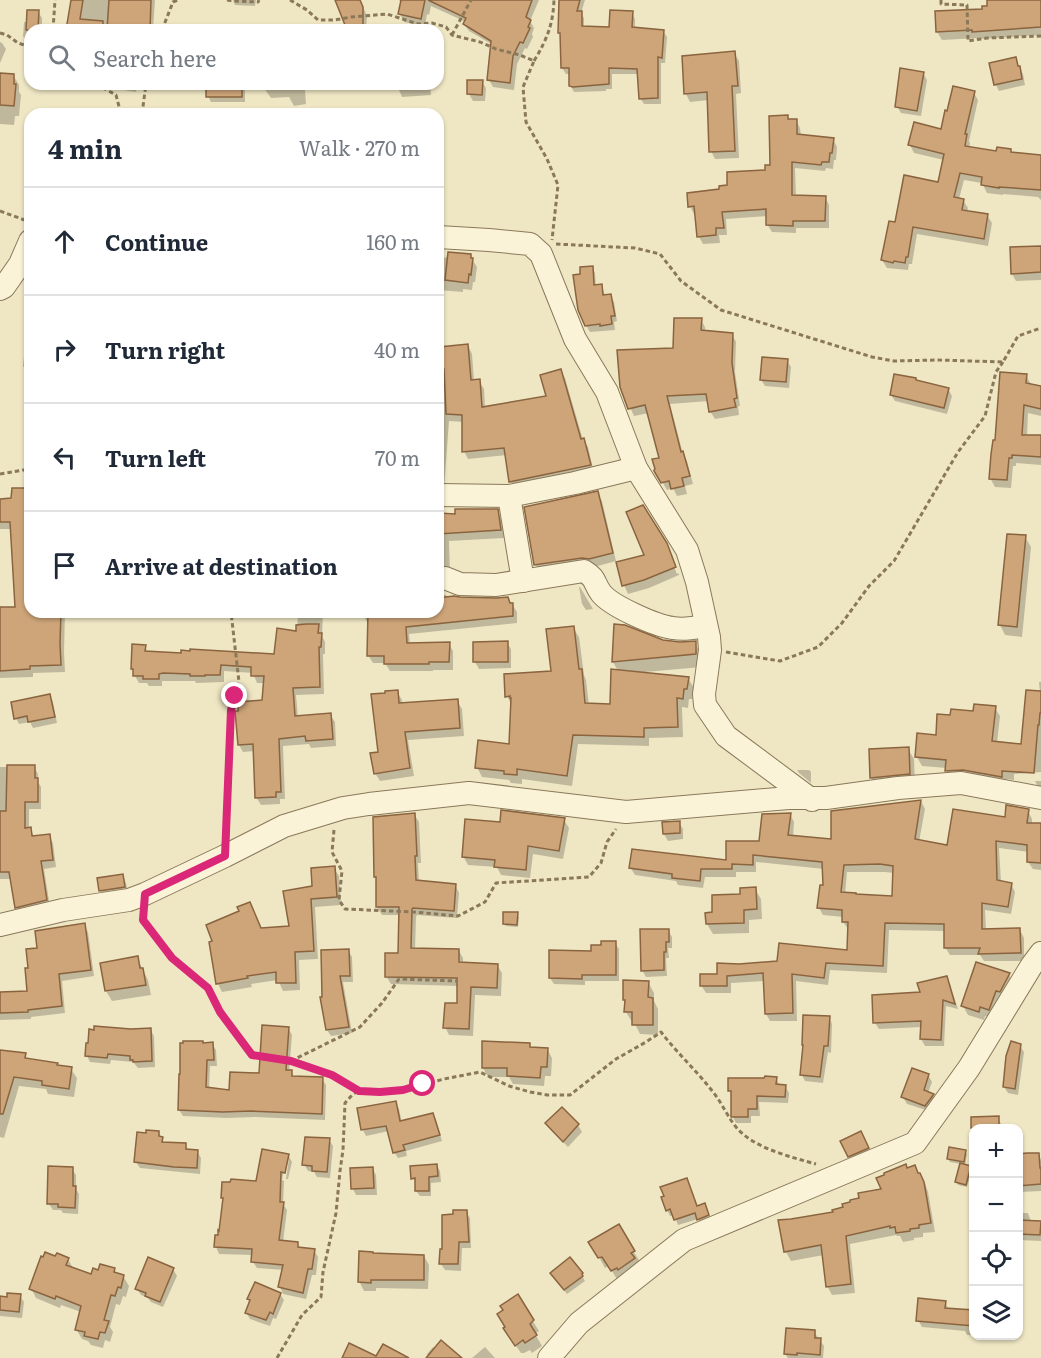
<!DOCTYPE html>
<html lang="en">
<head>
<meta charset="utf-8">
<style>
  body { margin:0; font-family:Literata,serif; background:#f2f2f3; color:#1f2937 }
  .controls { position:absolute; right:18px; bottom:18px; display:grid; overflow:hidden; border-radius:12px; box-shadow:0 2px 4px #0004 }
  .controls button { width:54px; height:54px; display:grid; place-items:center; padding:0; border:0; border-bottom:2px solid #e0e1e3; background:#fff; color:#1f2937; font:30px sans-serif }
  .stop { position:absolute; width:18px; height:18px; margin:-14px; border:4px solid #db2777; border-radius:50%; background:#fff }
  .stop.end { background:#db2777; border-color:#fff; box-shadow:0 2px 6px #0008 }
  .list { margin:0; padding:0; list-style:none }
  h2 { display:flex; justify-content:space-between; align-items:center; height:78px; margin:0; padding:0 24px; font-size:26px }
  h2 small { font-size:20px; font-weight:400; color:#747a83 }
  .list li { display:grid; grid-template-columns:39px 1fr auto; gap:18px; align-items:center; box-sizing:border-box; height:108px; padding:0 24px; border-top:2px solid #e0e1e3 }
  .list b { display:block; font-size:22px; white-space:nowrap }
  .list em { font-size:20px; font-style:normal; color:#747a83 }
  .icon { flex:none; width:33px; height:33px; fill:none; stroke:currentColor; stroke-width:2; stroke-linecap:round; stroke-linejoin:round }
  .map { position:relative; flex:none; width:1041px; height:1358px; overflow:hidden }
  .search { position:absolute; background:#fff; box-shadow:0 2px 4px #0004; left:24px; top:24px; width:420px; height:66px; display:flex; align-items:center; gap:15px; box-sizing:border-box; padding:0 21px; border-radius:18px; color:#747a83; font-size:22px }
  .panel { position:absolute; background:#fff; box-shadow:0 2px 4px #0004; left:24px; top:108px; width:420px; height:510px; border-radius:18px }
  .map>svg:first-child { display:block }
</style>
</head>
<body>
<div class="map">
<svg width="1041" height="1358" viewBox="0 0 1041 1358">
  <rect width="100%" height="100%" fill="#efe7c4"/>
  <g fill="#0003" fill-rule="evenodd">
    <polygon points="72,0 155,0 153,30 68,30"/>
    <polygon points="233,0 256,0 255,6 235,5"/>
    <polygon points="336,0 360,0 367,16 366,30 307,30 328,27 328,24 347,25"/>
    <polygon points="399,0 539,0 530,21 534,28 532,34 533,37 527,49 525,48 517,64 514,90 493,87 489,80 493,45 469,31 464,24 466,22 431,6 429,15 427,14 425,26 404,22 400,14 402,5"/>
    <polygon points="559,0 585,0 581,13 584,18 584,27 610,28 632,13 635,19 635,28 663,31 667,37 665,63 661,63 661,104 644,104 640,98 639,74 612,74 612,89 606,89 606,91 574,92 570,85 570,74 566,74 562,68 561,36 560,33 560,5"/>
    <polygon points="989,0 1041,0 1041,35 979,39 978,38 942,40 937,32 984,10 989,7"/>
    <polygon points="38,12 42,18 42,30 30,30 30,42 27,42 23,36 24,22 28,22"/>
    <polygon points="0,42 2,43 6,49 0,63"/>
    <polygon points="734,53 739,61 741,93 736,94 739,158 715,159 711,151 709,100 690,102 686,94"/>
    <polygon points="1015,59 1023,74 1025,85 999,91 996,85 991,64"/>
    <polygon points="923,73 927,80 921,116 901,113 897,106"/>
    <polygon points="0,74 13,75 19,85 19,92 21,95 19,116 15,116 14,125 0,124"/>
    <polygon points="482,82 486,88 485,101 473,101 469,94"/>
    <polygon points="103,84 138,84 136,92 104,87"/>
    <polygon points="206,84 245,84 245,102 211,102 208,96"/>
    <polygon points="266,84 334,84 335,88 305,90 306,104 294,106 289,97 271,98 266,91"/>
    <polygon points="398,84 430,84 431,95 402,97 399,90"/>
    <polygon points="974,93 978,100 969,141 970,143 969,148 998,152 1010,150 1012,153 1041,156 1041,200 1038,197 1003,194 1003,195 987,193 982,183 964,180 959,199 963,200 968,208 967,212 987,215 992,223 988,246 917,234 912,264 909,264 908,270 887,268 882,260 896,224 939,183 944,160 914,153 910,145 942,130"/>
    <polygon points="787,117 789,120 796,120 800,128 801,136 833,139 837,147 836,160 834,160 833,169 826,168 825,171 795,168 796,197 825,197 829,205 829,228 796,228 796,233 772,232 767,224 768,216 726,219 727,235 719,235 720,243 703,244 699,237 696,214 694,214 690,206 721,191 767,172 771,166"/>
    <polygon points="1041,247 1041,280 1016,281 1012,274"/>
    <polygon points="470,256 477,267 475,282 473,282 472,290 463,289 463,292 438,290 438,258"/>
    <polygon points="592,268 595,273 596,287 601,286 604,292 605,297 610,296 614,302 617,321 614,322 615,330 590,332 584,322 581,276"/>
    <polygon points="27,290 30,290 30,320 27,314 27,308 26,305"/>
    <polygon points="701,320 705,327 705,332 732,334 736,342 735,372 740,406 738,406 739,415 715,419 710,411 709,401 670,404 683,454 687,461 693,484 685,486 687,494 677,496 673,488 667,490 656,471 661,459 649,413 634,416 621,387 675,349"/>
    <polygon points="25,346 30,347 30,372 27,372 23,366"/>
    <polygon points="468,346 472,354 474,381 479,381 484,389 485,408 547,397 560,370 565,378 583,440 588,447 594,473 515,489 511,482 507,455 468,459 464,451 464,422 449,421 444,489 438,490 438,348"/>
    <polygon points="787,361 791,367 789,388 765,386 761,380"/>
    <polygon points="1026,376 1031,384 1041,387 1041,416 1028,413 1027,436 1041,437 1041,465 1016,463 1016,466 1013,466 1011,488 995,487 990,478 996,442"/>
    <polygon points="916,381 948,389 952,396 947,414 895,401 891,395"/>
    <polygon points="30,489 30,612 65,612 64,652 65,672 33,673 33,677 0,678 0,609 16,608 12,529 0,529 0,500 13,500"/>
    <polygon points="597,493 602,501 616,561 594,567 540,573 536,565"/>
    <polygon points="497,511 501,519 504,538 449,541 450,572 438,574 438,514 457,515"/>
    <polygon points="1025,537 1031,547 1022,637 1005,635 1000,625"/>
    <polygon points="665,544 677,574 679,573 679,575 649,588 628,594 624,585 646,556"/>
    <polygon points="579,587 580,587 593,609 586,610 582,604"/>
    <polygon points="438,594 446,595 448,598 512,604 517,612 517,623 409,634 410,644 449,644 453,651 453,670 433,670 433,671 390,671 385,663 373,663 368,655 369,626 365,618 365,612 438,612"/>
    <polygon points="298,612 340,612 339,615 323,613 322,636 325,642 325,654 323,654 324,694 296,695 298,717 330,715 335,722 336,746 311,748 309,744 283,746 285,799 280,799 280,804 261,805 256,797 255,751 243,752 239,745 237,712 264,701 265,683 257,683 253,673 224,671 224,682 196,683 195,681 162,681 162,686 149,686 147,683 139,683 135,676 145,646 148,653 275,655 297,632"/>
    <polygon points="615,626 662,641 695,643 702,656 702,667 645,672 645,674 688,678 694,688 692,699 689,699 688,708 682,707 683,737 649,738 649,746 578,744 572,786 522,779 522,784 511,783 509,780 482,777 477,767 511,745 512,706 507,696 553,672 573,628 579,637 584,675 586,680 589,705 611,706 618,671 613,662"/>
    <polygon points="507,643 511,649 511,668 479,669 475,662"/>
    <polygon points="1039,682 1041,682 1041,772 1014,774 1014,780 1006,779 1006,785 951,779 946,770 947,768 922,766 917,757 938,736 951,716 975,713 995,708 1000,716 997,743 1022,746 1040,693"/>
    <polygon points="397,692 402,700 402,705 457,701 462,709 464,736 408,740 414,776 380,781 375,773"/>
    <polygon points="50,696 53,702 57,723 33,728 30,722 19,724 16,718"/>
    <polygon points="908,749 914,759 915,784 877,788 871,778"/>
    <polygon points="0,767 34,767 38,774 38,782 41,787 41,809 29,809 29,829 30,829 34,836 49,836 53,843 56,867 44,869 50,907 20,914 16,907 12,879 0,879"/>
    <polygon points="797,770 809,770 811,772 811,783 799,773"/>
    <polygon points="1035,781 1041,781 1041,787 1037,785"/>
    <path d="M921 801 925 809 919 842 948 846 1006 818 1028 811 1032 819V824L1041 825V870L1033 869 1028 862 1029 852 999 848 1001 882 1011 884 1015 892 1011 914 985 910 986 930H1020L1024 938V961H984L980 955H950L945 947V931L889 930 887 973 830 970 828 985 796 981 797 1021H770L766 1014 765 981 731 983V993H706L701 985 719 976 778 962 848 952 849 929H848L843 922V917L823 915 819 908 825 887 824 869 756 862V872H736V877H705L703 888 678 885 676 881 635 875 630 867 728 862 760 843 790 814 794 822 793 837 832 841ZM847 872H885L894 873V897L845 894Z"/>
    <polygon points="414,814 419,822 421,863 418,863 419,882 455,885 459,893 457,918 417,915 416,917 415,950 459,951 463,958 463,963 497,965 502,973 501,996 475,995 473,1036 449,1035 445,1027 458,1005 459,986 391,984 386,976 399,955 400,915 382,915 377,907 378,881 376,877"/>
    <polygon points="564,820 569,828 563,859 533,854 530,878 501,875 497,867 468,865 463,856 501,823"/>
    <polygon points="679,823 683,829 683,839 668,841 664,834 664,824"/>
    <polygon points="334,868 339,876 341,905 315,907 318,959 299,960 300,990 283,991 278,980 251,984 252,987 222,992 218,984 254,912 262,929 290,927 314,887"/>
    <polygon points="123,876 126,883 128,893 104,897 100,890"/>
    <polygon points="755,889 761,899 762,919 749,920 749,933 713,934 707,924 714,914 742,895"/>
    <polygon points="517,914 519,917 518,927 506,926 504,924"/>
    <polygon points="84,925 88,932 94,976 62,981 65,1013 31,1017 31,1019 0,1020 0,994 28,993 30,969 39,949"/>
    <polygon points="668,930 672,937 672,948 668,948 669,958 666,958 667,976 646,977 642,970"/>
    <polygon points="615,943 619,949 619,981 585,981 585,985 554,984 550,978 603,946"/>
    <polygon points="348,950 352,957 353,982 343,982 352,1033 331,1036 327,1030 322,998"/>
    <polygon points="137,958 148,980 151,995 112,1001 106,991 102,964"/>
    <polygon points="1009,975 1014,984 994,1019 985,1016 984,1020 968,1015 963,1006"/>
    <polygon points="946,978 950,984 958,1009 946,1006 944,1046 925,1046 921,1039 922,1027 879,1029 875,1023"/>
    <polygon points="648,982 654,993 654,1001 658,1009 658,1035 640,1034 634,1022 632,1022 626,1012 626,1002 624,999"/>
    <polygon points="829,1017 832,1024 831,1053 828,1052 823,1083 805,1081 802,1075"/>
    <polygon points="288,1028 292,1035 289,1072 291,1072 294,1078 322,1079 326,1085 325,1120 255,1117 227,1118 183,1116 179,1110 204,1044 212,1044 216,1050 217,1066 210,1066 209,1089 230,1092 261,1075"/>
    <polygon points="150,1029 154,1036 155,1067 138,1068 133,1062 111,1060 110,1064 90,1062 87,1056 131,1030"/>
    <polygon points="529,1044 532,1048 547,1049 552,1058 551,1076 545,1076 544,1086 513,1084 509,1077 488,1077 483,1068"/>
    <polygon points="1020,1046 1024,1052 1018,1095 1008,1093 1004,1087"/>
    <polygon points="0,1052 25,1055 28,1060 71,1069 77,1078 74,1097 48,1094 46,1089 19,1086 4,1138 0,1137"/>
    <polygon points="928,1075 932,1082 928,1093 933,1095 937,1101 929,1111 907,1104 903,1097"/>
    <polygon points="776,1078 780,1086 785,1086 789,1093 788,1103 759,1102 760,1116 751,1116 751,1123 736,1123 733,1117 733,1096 730,1091"/>
    <polygon points="396,1103 399,1109 402,1123 433,1114 436,1120 442,1141 406,1151 407,1156 398,1158 394,1152 389,1131 366,1136 363,1130"/>
    <polygon points="562,1109 578,1125 582,1132 568,1147 551,1130 547,1123"/>
    <polygon points="973,1118 998,1118 1001,1124 1001,1128 974,1128 974,1130"/>
    <polygon points="158,1132 165,1144 185,1144 189,1151 197,1151 201,1158 200,1174 140,1168 136,1162"/>
    <polygon points="864,1139 871,1155 853,1162 849,1156"/>
    <polygon points="329,1140 333,1146 330,1178 317,1177 314,1172 308,1171 304,1164"/>
    <polygon points="965,1151 967,1154 965,1166 970,1167 972,1170 967,1187 958,1185 956,1182 961,1164 950,1162 948,1159"/>
    <polygon points="1038,1154 1041,1160 1041,1191 1020,1192 1018,1172"/>
    <polygon points="288,1155 292,1162 288,1179 286,1179 289,1159 286,1159 282,1180 284,1181 283,1204 287,1210 283,1242 297,1244 300,1249 314,1250 318,1257 316,1275 312,1275 306,1299 283,1294 280,1287 284,1270 257,1268 253,1262 253,1255 219,1254 216,1247 219,1237 224,1200 222,1197 257,1183"/>
    <polygon points="437,1166 440,1171 441,1182 431,1183 431,1196 420,1196 416,1191 416,1184 413,1178"/>
    <polygon points="372,1168 376,1175 377,1195 356,1195 353,1189"/>
    <polygon points="72,1169 76,1175 76,1189 79,1194 78,1214 63,1213 61,1210 53,1210 49,1204"/>
    <polygon points="907,1169 920,1175 925,1183 928,1192 935,1232 923,1233 923,1237 914,1238 914,1240 903,1242 900,1236 897,1236 896,1235 850,1244 855,1293 832,1295 827,1286 824,1255 791,1261 786,1252 835,1213 883,1190"/>
    <polygon points="687,1180 697,1207 705,1205 712,1221 702,1225 698,1219 678,1225 674,1215 670,1216 667,1210"/>
    <polygon points="466,1212 470,1218 471,1248 462,1248 461,1271 445,1270 441,1264 444,1250"/>
    <polygon points="1018,1213 1028,1213 1031,1222 1040,1222 1041,1224 1041,1241 1018,1240"/>
    <polygon points="618,1226 640,1262 618,1281 609,1266 605,1268 591,1243"/>
    <polygon points="424,1256 429,1265 428,1289 376,1288 376,1291 364,1291 359,1281"/>
    <polygon points="68,1259 74,1270 92,1276 114,1270 117,1275 123,1276 129,1286 126,1297 123,1296 120,1305 116,1304 110,1327 113,1332 110,1342 105,1340 103,1348 91,1345 88,1341 82,1339 76,1329 81,1312 61,1305 60,1308 36,1298 31,1288"/>
    <polygon points="173,1269 177,1276 163,1307 151,1302 148,1298 141,1295 137,1289"/>
    <polygon points="581,1274 585,1281 567,1294 554,1278"/>
    <polygon points="280,1294 284,1300 276,1319 273,1318 270,1326 250,1319 246,1312 251,1302 249,1299"/>
    <polygon points="20,1296 24,1302 22,1318 0,1316 0,1298 8,1298"/>
    <polygon points="517,1296 539,1331 535,1334 542,1346 532,1353 530,1350 524,1353 521,1353 511,1339"/>
    <polygon points="945,1302 949,1310 974,1312 974,1335 967,1335 965,1331 922,1327 918,1320"/>
    <polygon points="814,1332 824,1346 823,1358 788,1358 785,1354"/>
    <polygon points="433,1347 435,1349 460,1358 429,1358 427,1354"/>
    <polygon points="485,1347 495,1358 472,1358"/>
  </g>
  <g fill="#cea579" stroke="#8a643f" stroke-width="1.5" fill-rule="evenodd">
    <polygon points="71,0 83,0 80,19 103,21 103,30 66,30"/>
    <polygon points="109,0 151,0 150,30 107,30"/>
    <polygon points="335,0 360,0 363,7 363,30 347,30"/>
    <polygon points="401,0 425,0 421,19 398,14"/>
    <polygon points="428,0 532,0 526,17 531,20 528,27 530,28 523,43 520,42 513,56 510,83 487,80 491,41 463,24 466,18"/>
    <polygon points="559,0 580,0 577,11 582,11 582,26 609,27 610,10 633,11 632,27 664,30 662,58 658,57 658,98 639,99 637,69 609,68 609,84 573,87 569,86 569,68 561,68 560,33 558,33"/>
    <polygon points="987,0 1041,0 1041,27 972,32 972,30 936,32 935,11 982,9 982,6 987,6"/>
    <polygon points="27,10 39,10 38,30 26,30"/>
    <polygon points="735,51 738,86 732,86 735,151 709,152 707,92 684,94 682,56"/>
    <polygon points="1016,57 1018,66 1020,66 1022,79 994,85 989,63"/>
    <polygon points="900,68 924,72 917,111 895,107"/>
    <polygon points="0,73 14,74 14,84 16,84 14,106 0,105"/>
    <polygon points="467,80 483,80 482,95 467,94"/>
    <rect x="206" y="84" width="36" height="13"/>
    <polygon points="953,86 975,91 965,134 967,134 965,146 996,151 997,147 1011,149 1011,152 1041,155 1041,190 999,187 999,188 981,185 982,177 960,173 954,197 964,199 962,210 988,214 984,239 913,227 908,257 906,257 905,263 894,261 893,263 881,260 889,221 895,222 904,175 938,182 944,154 908,145 914,122 941,129 945,110 947,111"/>
    <polygon points="788,115 788,119 797,119 797,134 834,138 832,153 830,153 829,162 822,162 821,165 792,162 792,195 826,196 825,221 793,221 793,226 766,225 766,209 722,212 724,228 716,228 716,235 697,237 694,206 688,207 687,193 719,189 719,186 727,185 727,172 765,170 765,165 770,165 769,116"/>
    <polygon points="1041,246 1041,272 1011,274 1010,247"/>
    <polygon points="448,252 471,254 471,258 473,258 471,275 469,274 468,283 445,280"/>
    <polygon points="593,266 594,285 602,284 603,295 611,294 615,316 611,316 612,324 600,326 600,324 585,326 578,310 573,275 580,274 580,267"/>
    <polygon points="674,318 702,318 701,330 733,333 732,363 737,398 734,399 736,407 709,412 706,394 667,396 681,452 683,451 690,476 682,478 684,486 671,489 669,481 661,483 654,471 654,470 655,469 652,459 659,458 645,405 628,409 620,387 617,350 673,348"/>
    <polygon points="468,344 471,380 480,379 482,407 546,396 540,375 561,369 581,439 584,438 591,465 509,482 504,448 462,452 462,415 446,414 444,369 441,369 439,347"/>
    <polygon points="762,357 788,359 786,382 760,380"/>
    <polygon points="1000,372 1027,374 1026,383 1041,386 1041,409 1024,405 1022,435 1041,435 1041,457 1012,455 1012,458 1009,458 1007,480 989,479 991,454 993,440 995,440"/>
    <polygon points="894,374 916,378 916,380 949,388 944,408 890,395"/>
    <polygon points="12,488 30,488 30,612 61,612 60,643 61,665 30,666 30,669 0,671 0,607 15,607 10,522 0,522 0,499 11,498"/>
    <polygon points="598,491 613,553 589,559 582,558 534,565 524,507"/>
    <polygon points="643,505 667,543 676,567 644,580 622,586 616,562 644,555 626,512"/>
    <polygon points="455,509 498,509 501,530 438,534 438,513 455,514"/>
    <polygon points="1007,534 1026,535 1017,627 998,625"/>
    <polygon points="454,596 460,597 496,598 508,597 510,603 513,603 513,616 406,627 407,643 450,642 449,662 429,662 429,664 384,664 384,656 367,656 368,612 438,612 438,598"/>
    <polygon points="306,624 319,624 318,633 322,633 321,647 319,647 320,687 293,688 295,716 331,713 333,739 306,741 305,736 279,739 281,792 276,792 276,797 255,798 253,744 238,745 235,711 238,711 238,702 262,700 264,676 251,676 251,667 221,665 220,675 205,675 205,676 190,676 190,674 163,673 159,674 159,679 143,679 143,676 133,676 133,669 131,669 132,644 146,645 145,651 181,653 181,650 190,651 190,649 274,654 277,628 296,631 296,625"/>
    <polygon points="614,624 625,625 663,640 680,642 696,641 696,654 612,662"/>
    <polygon points="574,626 579,669 582,669 585,703 610,704 611,669 689,677 687,689 684,689 683,699 677,698 678,727 644,728 644,737 573,735 567,776 517,769 517,775 504,774 504,771 475,768 478,740 509,744 511,698 510,698 510,696 505,697 504,674 551,671 546,629"/>
    <polygon points="508,641 508,662 473,662 473,642"/>
    <polygon points="398,690 399,703 458,699 460,728 405,732 410,768 374,774 370,753 378,752 371,694 385,693 385,691"/>
    <polygon points="1026,690 1041,691 1041,713 1040,713 1039,725 1038,725 1034,773 1002,771 1002,777 963,770 945,771 946,760 915,757 917,733 936,735 937,714 950,715 951,709 973,711 974,704 996,706 992,741 1021,744"/>
    <polygon points="50,694 55,717 28,722 27,716 14,719 11,702"/>
    <polygon points="909,747 910,774 870,778 869,749"/>
    <polygon points="7,765 35,765 35,778 38,778 38,802 25,802 25,828 31,827 32,836 50,834 53,860 41,861 47,900 15,908 9,872 0,872 0,811 6,811"/>
    <path d="M921 800 915 839 947 845 953 809 1005 817 1006 805 1029 809 1027 823H1041V863L1027 862V845L996 841 997 880 1012 883 1008 907 982 903V929L1020 928 1021 953 978 954 980 948H944V924L885 923 883 966 826 963 824 978 792 974 793 1013 765 1014 763 973 727 976V986H700V974H717V963L739 964 777 961 779 943 847 950 848 922H842V910L817 908 820 885H823L822 862 753 855V865L732 864V869H701L700 881 672 878V874L629 868 632 849 726 860V841H759L762 814 791 813 788 835 831 839V811ZM880 864 893 866 892 896 856 894V893L841 892 844 865Z"/>
    <polygon points="501,810 565,818 559,851 528,846 526,870 494,867 495,860 462,857 465,819 500,822"/>
    <polygon points="415,813 417,856 415,856 416,880 456,884 454,911 413,908 412,909 411,948 459,949 459,962 498,964 497,988 471,987 469,1029 443,1028 445,1003 457,1003 457,978 385,977 385,953 398,953 399,907 376,907 376,877 374,877 373,817"/>
    <polygon points="680,821 680,833 663,834 662,822"/>
    <polygon points="335,866 337,897 311,899 314,951 295,952 296,983 276,983 276,972 247,976 248,978 216,984 209,942 212,941 206,925 239,911 237,907 250,902 261,928 289,926 283,891 312,886 311,868"/>
    <polygon points="123,874 125,887 99,891 97,878"/>
    <polygon points="756,887 757,909 744,910 744,923 706,924 705,913 712,912 712,895 740,894 740,888"/>
    <polygon points="503,912 518,912 517,925 503,924"/>
    <polygon points="85,923 91,970 59,974 62,1006 28,1010 28,1012 0,1013 0,992 27,991 25,968 28,968 26,949 37,948 35,931"/>
    <polygon points="640,929 669,929 669,942 666,942 666,952 664,952 664,970 641,971"/>
    <polygon points="601,941 616,941 616,975 582,975 582,979 549,978 549,950 591,951 591,945 601,945"/>
    <polygon points="349,949 350,976 340,976 349,1027 326,1030 320,997 322,997 321,950"/>
    <polygon points="138,956 140,968 143,968 146,985 105,991 100,963"/>
    <polygon points="976,962 1010,973 1000,992 996,991 989,1010 980,1007 979,1012 961,1006"/>
    <polygon points="947,976 955,1004 943,1000 941,1040 920,1039 921,1021 873,1023 872,995 920,992 917,983"/>
    <polygon points="623,980 649,981 648,997 653,998 653,1025 632,1025 632,1012 624,1012 625,1000 623,1000"/>
    <polygon points="803,1015 830,1016 828,1046 824,1046 820,1077 800,1075 803,1045 802,1045"/>
    <polygon points="262,1025 289,1027 286,1070 292,1070 292,1076 323,1077 322,1114 251,1111 223,1112 178,1110 179,1074 180,1074 180,1043 183,1043 183,1041 203,1041 203,1043 213,1042 214,1060 207,1060 206,1087 229,1090 230,1072 259,1073"/>
    <polygon points="94,1026 131,1029 151,1028 152,1061 133,1062 133,1060 130,1060 130,1056 108,1054 107,1058 85,1056 86,1043 88,1043 89,1029 94,1030"/>
    <polygon points="482,1041 530,1043 530,1047 548,1048 547,1067 541,1067 540,1078 507,1076 507,1068 482,1068"/>
    <polygon points="1011,1041 1021,1044 1015,1089 1003,1087 1006,1056"/>
    <polygon points="0,1050 26,1053 25,1058 58,1063 57,1065 72,1067 69,1089 42,1085 42,1081 14,1077 3,1114 0,1114"/>
    <polygon points="912,1068 929,1074 924,1090 934,1094 925,1106 901,1097"/>
    <polygon points="765,1076 777,1077 776,1084 786,1085 785,1097 757,1096 757,1109 748,1109 748,1117 731,1117 731,1091 728,1091 728,1078 764,1078"/>
    <polygon points="396,1101 400,1121 433,1113 440,1135 403,1145 405,1150 393,1153 386,1126 361,1130 357,1108"/>
    <polygon points="562,1107 579,1124 563,1142 545,1123"/>
    <polygon points="999,1116 999,1128 971,1128 971,1117"/>
    <polygon points="146,1130 159,1131 159,1136 163,1137 162,1142 186,1143 186,1149 198,1150 197,1168 174,1167 134,1162 137,1132 146,1133"/>
    <polygon points="861,1131 869,1148 848,1157 840,1141"/>
    <polygon points="305,1137 330,1138 327,1172 312,1171 312,1166 302,1165"/>
    <polygon points="949,1147 966,1150 964,1162 947,1159"/>
    <polygon points="262,1149 289,1154 285,1173 281,1172 280,1202 284,1202 279,1240 298,1242 298,1247 315,1249 312,1269 308,1269 303,1293 278,1287 283,1265 251,1262 252,1249 214,1247 215,1235 218,1235 218,1230 219,1231 223,1198 221,1198 222,1182 230,1182 231,1179 256,1181"/>
    <polygon points="1027,1153 1039,1153 1040,1168 1041,1168 1041,1184 1018,1186 1018,1154"/>
    <polygon points="960,1163 971,1166 966,1185 955,1182"/>
    <polygon points="437,1164 438,1176 429,1177 429,1191 415,1191 415,1178 411,1179 410,1166"/>
    <polygon points="906,1164 907,1168 915,1165 918,1173 920,1173 924,1182 931,1223 919,1225 919,1228 910,1229 910,1231 896,1233 895,1227 890,1228 890,1226 846,1236 851,1284 826,1287 821,1245 784,1252 778,1220 791,1219 833,1212 832,1210 843,1207 842,1204 850,1202 850,1200 859,1198 858,1193 881,1189 876,1178 884,1175 884,1173"/>
    <polygon points="48,1166 73,1167 73,1186 76,1186 75,1208 58,1207 58,1204 47,1204"/>
    <polygon points="373,1167 374,1188 351,1189 350,1168"/>
    <polygon points="687,1178 697,1206 705,1203 709,1215 697,1220 695,1213 674,1220 670,1209 666,1211 661,1197 664,1196 660,1187"/>
    <polygon points="453,1210 467,1210 469,1242 459,1242 458,1264 439,1264 440,1249 442,1249 442,1215 453,1214"/>
    <polygon points="1018,1220 1041,1221 1040,1235 1018,1234"/>
    <polygon points="619,1224 635,1251 631,1253 635,1258 618,1270 617,1268 611,1271 602,1257 598,1258 588,1242"/>
    <polygon points="359,1251 373,1252 373,1253 424,1255 424,1280 371,1280 371,1283 358,1282"/>
    <polygon points="45,1252 55,1256 57,1253 69,1258 66,1265 91,1274 93,1268 98,1270 100,1264 115,1268 114,1272 124,1275 121,1288 118,1287 115,1296 111,1295 104,1320 109,1321 105,1333 100,1332 98,1339 84,1336 85,1332 75,1330 81,1306 56,1296 55,1299 29,1289 41,1256 43,1257"/>
    <polygon points="148,1257 174,1268 160,1302 145,1296 146,1293 135,1289"/>
    <polygon points="570,1257 583,1273 582,1274 583,1276 564,1290 550,1273"/>
    <polygon points="255,1282 281,1293 273,1314 270,1312 266,1320 245,1313 250,1300 247,1299"/>
    <polygon points="7,1293 21,1294 19,1312 0,1310 0,1296 7,1297"/>
    <polygon points="518,1294 534,1320 530,1324 537,1335 525,1343 523,1340 515,1346 503,1328 505,1327 497,1314 503,1310 500,1306"/>
    <polygon points="918,1298 946,1301 945,1308 974,1310 974,1326 916,1321"/>
    <polygon points="786,1328 815,1330 815,1338 821,1338 820,1355 797,1353 797,1355 784,1354"/>
    <polygon points="441,1340 462,1358 426,1358"/>
    <polygon points="349,1343 376,1356 383,1344 409,1358 342,1358"/>
  </g>
  <g fill="none" stroke-linecap="round" stroke-linejoin="round">
    <defs>
      <g id="minor">
        <polyline points="438,237 489,240 530,244 541,254 575,339 607,392 636,468 687,550 697,582 709,637 710,650 704,694 705,705 726,736 812,800"/>
        <polyline points="0,289 4,287 20,264 30,241"/>
        <polyline points="438,495 509,496 575,483 636,468"/>
        <polyline points="509,496 523,581"/>
        <path d="M438 579 445 578 460 584 496 585 584 571C597 579 593 582 601 593 611 606 656 626 673 628 684 630 694 628 706 626"/>
        <polyline points="0,925 63,910 129,900 145,894 225,856 284,826 343,808 369,804 469,793 626,812 789,798 826,798 898,788 961,783 1041,798"/>
        <polyline points="549,1358 579,1323 684,1240 915,1143 969,1068 1032,965 1041,953"/>
      </g>
    </defs>
    <use href="#minor" stroke="#8a785a" stroke-width="24"/>
    <g stroke="#8a785a" stroke-width="3" stroke-dasharray="4.5 3" stroke-linecap="butt">
      <polyline points="227,0 233,1 258,2 259,0"/>
      <polyline points="290,0 307,10 318,20 335,20 351,17 387,14 418,24 432,23 446,27 452,35 480,42 496,49 520,55 534,61 523,87 526,122 547,159 558,185 552,240"/>
      <polyline points="941,0 941,4 967,5 968,41 987,38 1041,36"/>
      <polyline points="53,30 55,0"/>
      <polyline points="162,30 173,2 178,0"/>
      <polyline points="0,33 7,35 18,43 30,47"/>
      <polyline points="452,35 471,0"/>
      <path d="M534 61C547 39 553 25 554 0"/>
      <polyline points="96,84 116,95 121,114"/>
      <polyline points="270,109 271,114"/>
      <polyline points="142,114 146,84"/>
      <polyline points="0,211 30,222"/>
      <polyline points="556,244 635,248 660,254 681,281 721,310 872,357 894,361 938,360 1003,362 1018,336 1041,328"/>
      <polyline points="0,474 23,470 30,471"/>
      <polyline points="726,652 780,661 818,647 842,623 869,586 894,561 958,452 985,416 996,372 1003,362"/>
      <polyline points="334,830 332,852 342,871 339,900 345,909 414,912 458,916 485,902 496,883 589,877 601,863 607,842 616,829"/>
      <polyline points="225,836 231,710 239,682 231,612"/>
      <path d="M144 914 143 920 172 958 208 988 220 1012 252 1055 291 1061 332 1075 359 1091 380 1092 403 1090 444 1079 480 1072 509 1086 530 1092 547 1095H570L616 1059 646 1042 661 1032C677 1053 697 1071 713 1092 722 1103 727 1116 736 1127 753 1148 791 1157 816 1164"/>
      <polyline points="291,1061 360,1027 382,1003 399,979 457,981"/>
      <polyline points="277,1358 302,1315 321,1297 323,1272 336,1213 340,1171 343,1150 345,1103 353,1094 359,1091"/>
    </g>
    <use href="#minor" stroke="#faf3d7" stroke-width="22"/>
  </g>
  <g fill="none" stroke-linecap="round" stroke-linejoin="round">
    <polyline stroke="#db2777" stroke-width="8" points="235,696 231,710 225,856 145,894 143,920 172,958 208,988 220,1012 252,1055 291,1061 332,1075 359,1091 380,1092 403,1090 423,1084"/>
  </g>
</svg>
<div class="controls">
<button>+</button>
<button>−</button>
<button><svg class="icon" aria-label="locate" viewBox="0 0 24 24"><circle cx="12" cy="12" r="6"/><path d="M12 2v4M12 18v4M2 12h4M18 12h4"/></svg></button>
<button><svg class="icon" aria-label="layers" viewBox="0 0 24 24"><path d="M12 4l9 5-9 5-9-5zM3 14l9 5 9-5"/></svg></button>
</div>
<div class="stop" style="left:423px;top:1084px"></div>
<div class="stop end" style="left:235px;top:696px"></div>
<div class="search"><svg class="icon" aria-label="search" viewBox="0 0 24 24"><circle cx="10" cy="10" r="6"/><path d="M15 15l6 6"/></svg>Search here</div>
<section class="panel">
<h2>4 min<small>Walk · 270 m</small></h2>
<ul class="list">
<li><svg class="icon" aria-label="ahead" viewBox="0 0 24 24"><path d="M12 20V5M6 11l6-6 6 6"/></svg><div><b>Continue</b></div><em>160 m</em></li>
<li><svg class="icon" aria-label="right" viewBox="0 0 24 24"><path d="M7 20v-9h11M14 6l5 5-5 5"/></svg><div><b>Turn right</b></div><em>40 m</em></li>
<li><svg class="icon" aria-label="left" viewBox="0 0 24 24"><path d="M17 20v-9H6M10 6l-5 5 5 5"/></svg><div><b>Turn left</b></div><em>70 m</em></li>
<li><svg class="icon" aria-label="arrive" viewBox="0 0 24 24"><path d="M6 21V4h12l-3 4 3 4H6"/></svg><div><b>Arrive at destination</b></div></li>
</ul>
</section>
</div>
</body>
</html>
